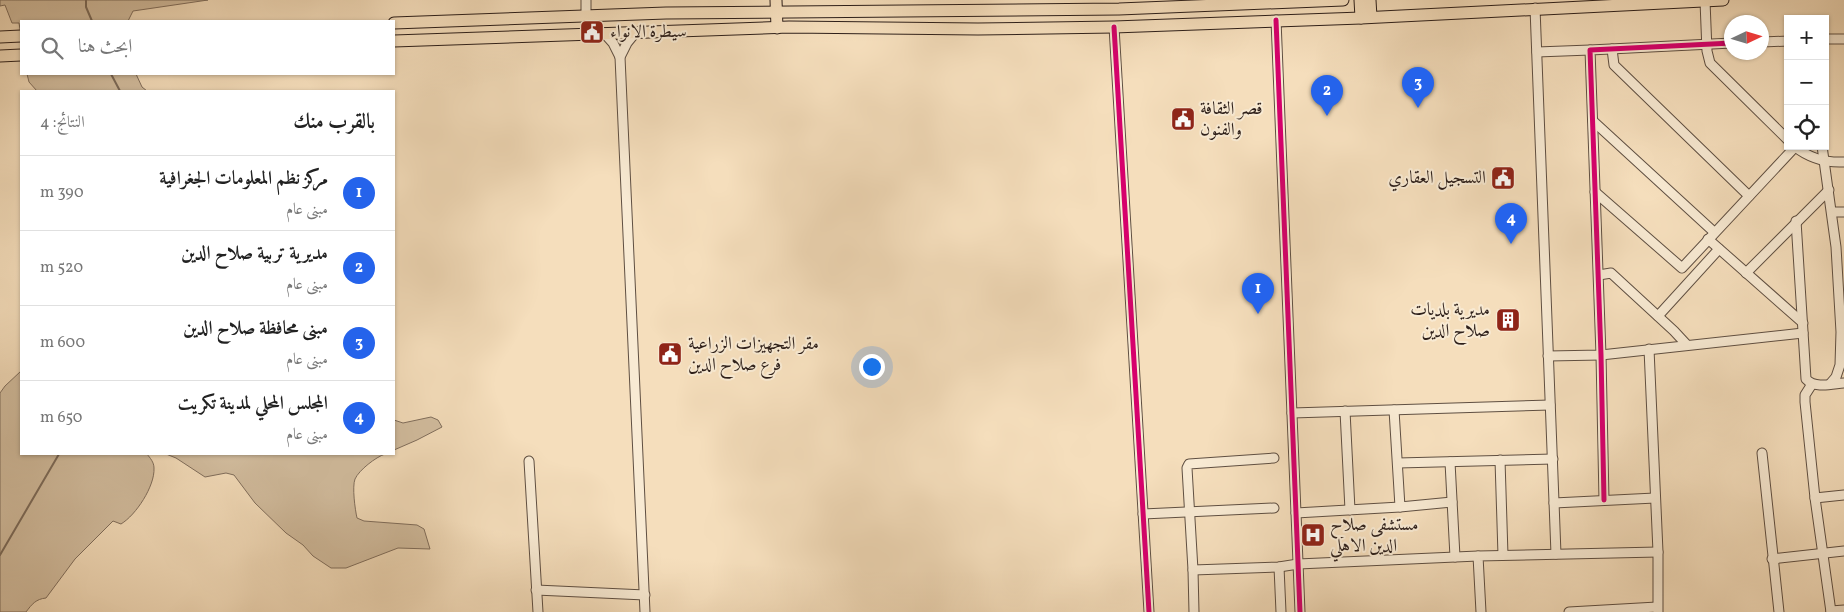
<!DOCTYPE html>
<html lang="ar">
<head>
<meta charset="utf-8">
<style>
  body { margin:0; font-family:Vollkorn,Amiri,serif; background:#f2f2f2; color:#222; direction:rtl }
  .controls { position:absolute; right:15px; top:15px; display:grid; overflow:hidden; border-radius:0px; box-shadow:0 1px 4px #0004 }
  .controls button { width:45px; height:45px; display:grid; place-items:center; padding:0; border:0; border-bottom:1px solid #e0e0e0; background:#fff; color:#222; font:25px sans-serif }
  .compass { position:absolute; left:1724px; top:15px; width:45px; height:45px; border-radius:50%; background:#fff; box-shadow:0 1px 4px #0004; rotate:86deg }
  .you { position:absolute; left:871px; top:366px; width:18px; height:18px; margin:-12px; border:4px solid #fff; border-radius:50%; background:#1a73e8; box-shadow:0 0 0 8px #1a73e833 }
  .badge { display:grid; place-items:center; width:32px; height:32px; border-radius:50%; background:#2563eb; color:#fff; font-size:16px; font-weight:700 }
  .pin { position:absolute; translate:-50% -41px; filter:drop-shadow(0 1px 2px #0008) }
  .pin::after { content:''; position:absolute; top:26px; width:18px; height:15px; background:inherit; clip-path:polygon(0 0,100% 0,50% 100%) }
  .list { margin:0; padding:0; list-style:none }
  h2 { display:flex; justify-content:space-between; align-items:center; height:65px; margin:0; padding:0 20px; font-size:21px }
  h2 small { font-size:16px; font-weight:400; color:#767676 }
  .list li { display:grid; grid-template-columns:32px 1fr auto; gap:15px; align-items:center; box-sizing:border-box; height:75px; padding:0 20px; border-top:1px solid #e0e0e0 }
  .list b { display:block; font-size:19px; white-space:nowrap }
  .list p { margin:0; font-size:16px; white-space:nowrap; color:#767676 }
  .list em { font-size:16px; font-style:normal; color:#767676 }
  .icon { flex:none; width:28px; height:28px; fill:none; stroke:currentColor; stroke-width:2; stroke-linecap:round; stroke-linejoin:round }
  .map { position:relative; flex:none; width:1844px; height:612px; overflow:hidden; direction:ltr }
  .search { position:absolute; background:#fff; box-shadow:0 1px 4px #0004; left:20px; top:20px; width:375px; height:55px; display:flex; align-items:center; gap:12px; box-sizing:border-box; padding:0 18px; border-radius:0px; color:#767676; font-size:19px }
  .panel { position:absolute; background:#fff; box-shadow:0 1px 4px #0004; left:20px; top:90px; width:375px; height:365px; border-radius:0px; direction:rtl }
  .map>svg:first-child { display:block }
</style>
</head>
<body>
<div class="map">
<svg width="1844" height="612" viewBox="0 0 1844 612">
  <rect width="100%" height="100%" fill="#f5debc"/>
  <filter id="stains"><feTurbulence type="fractalNoise" baseFrequency=".004" numOctaves="4"/><feColorMatrix values="0 0 0 0 .2 0 0 0 0 .09 0 0 0 0 .02 0 0 0 .5 -.17"/></filter>
  <radialGradient id="worn" r=".72"><stop offset=".6" stop-color="#630" stop-opacity="0"/><stop offset="1" stop-color="#630" stop-opacity=".3"/></radialGradient>
  <g fill="#d3bea0" stroke="#806e5d">
    <polygon points="0,0 208,0 133,11 128,21 21,21 21,35 19,23 12,23 5,5 0,6"/>
    <polygon points="27,74 136,74 142,87 147,91 37,91 29,82"/>
    <path d="M21 371V454H147C150 458 154 462 154 468 155 486 136 515 121 524L113 521 75 559 46 598C36 599 32 604 26 612H0V393L5 386Z"/>
    <polygon points="431,417 438,420 442,427 417,440 394,450 394,420 403,423"/>
    <path d="M166 454H385C376 457 359 470 355 479 352 487 355 509 357 518L364 521 417 525 424 529 430 549 398 548 346 568H331L313 556 303 545 286 533 255 503 234 475 226 473 205 477 176 458Z"/>
  </g>
  <g fill="none" stroke-linecap="round" stroke-linejoin="round">
    <g stroke="#7c6b5a" stroke-width="2">
      <polyline points="86,0 86,7 92,21"/>
      <polyline points="111,74 120,91"/>
      <polyline points="0,555 59,454"/>
    </g>
    <defs>
      <g id="minor">
        <polyline points="586,0 586,16"/>
        <polyline points="1705,1 1707,51 1710,63 1788,140"/>
        <polyline points="1535,8 1556,554"/>
        <polyline points="1276,20 1300,612"/>
        <polyline points="1114,27 1149,612"/>
        <polyline points="636,32 627,43 620,57 645,612"/>
        <polyline points="604,33 613,43 620,57"/>
        <polyline points="1825,39 1844,39"/>
        <polyline points="1762,42 1788,41"/>
        <polyline points="1612,49 1614,65 1749,196"/>
        <polyline points="1537,52 1590,50"/>
        <polyline points="1593,121 1714,232"/>
        <path d="M1794 146C1809 158 1825 163 1844 162"/>
        <polyline points="1822,146 1836,247 1841,332 1840,365 1836,377 1830,384"/>
        <polyline points="1595,192 1682,268 1795,147"/>
        <polyline points="1832,212 1844,212"/>
        <path d="M1796 221 1806 379C1815 389 1832 384 1844 383"/>
        <polyline points="1708,239 1803,323"/>
        <polyline points="1746,273 1829,190"/>
        <polyline points="1599,275 1611,273 1674,331 1687,345"/>
        <polyline points="1658,316 1719,249"/>
        <polyline points="1649,349 1658,552 1658,612"/>
        <polyline points="1548,356 1601,355 1803,333"/>
        <polyline points="1812,384 1805,395 1805,402 1815,498 1831,612"/>
        <polyline points="1394,410 1400,507"/>
        <polyline points="1345,411 1350,510"/>
        <polyline points="1292,413 1550,405"/>
        <polyline points="1762,453 1779,612"/>
        <polyline points="1274,458 1189,464 1187,468 1193,570 1279,567 1298,564 1478,556"/>
        <polyline points="1500,460 1503,555"/>
        <polyline points="529,461 538,612"/>
        <polyline points="1450,462 1455,557"/>
        <polyline points="1398,463 1553,459"/>
        <polyline points="1815,498 1844,495"/>
        <polyline points="1604,500 1601,355 1590,50 1732,43"/>
        <polyline points="1554,503 1655,498"/>
        <polyline points="1296,513 1400,507 1452,502"/>
        <polyline points="1143,514 1274,508"/>
        <polyline points="1772,559 1844,551"/>
        <polyline points="1279,567 1281,612"/>
        <polyline points="1193,570 1194,612"/>
        <polyline points="536,590 645,595"/>
        <polyline points="1831,611 1844,610"/>
        <polyline points="1481,612 1478,556 1658,552"/>
        <polyline points="1569,612 1657,607"/>
      </g>
      <g id="major">
        <polyline points="776,0 777,28"/>
        <polyline points="1360,0 1361,18"/>
        <polyline points="1370,0 1371,17"/>
        <polyline points="394,23 666,13 1119,9 1343,0"/>
        <polyline points="0,37 21,36"/>
        <polyline points="394,41 789,27 978,29 1114,27 1361,18 1723,0"/>
        <polyline points="0,56 21,55"/>
      </g>
    </defs>
    <use href="#minor" stroke="#5f4f42" stroke-width="11"/>
    <use href="#major" stroke="#2d1f1a" stroke-width="13"/>
    <use href="#minor" stroke="#f8ead3" stroke-width="9"/>
    <use href="#major" stroke="#f5debc" stroke-width="11"/>
    <defs>
      <g id="cycleway">
        <polyline points="1276,20 1300,612"/>
        <polyline points="1114,27 1149,612"/>
        <polyline points="1604,500 1601,355 1590,50 1732,43"/>
      </g>
    </defs>
    <use href="#cycleway" stroke="#f8ead3" stroke-width="8"/>
    <use href="#cycleway" stroke="#d6006c" stroke-width="5"/>
  </g>
  <defs>
    <symbol id="civic-square" viewBox="-11 -11 22 22"><rect x="-9" y="-9" width="18" height="18" rx="4" fill="#8f2418" stroke="#f8ead3"/><path d="M-.6-6.5H3V-4.5H.6V-3L4-1V1h2V6H-6V1h2V-1L-.6-3ZM-1.2 2.5V6h2.4V2.5Z" fill="#fff"/></symbol>
    <symbol id="building-square" viewBox="-11 -11 22 22"><rect x="-9" y="-9" width="18" height="18" rx="4" fill="#8f2418" stroke="#f8ead3"/><path d="M-4-6H4V6H1V3H-1V6H-4ZM-2.5-4.3h1.7v1.8h-1.7ZM.8-4.3h1.7v1.8H.8ZM-2.5-1h1.7V.8h-1.7ZM.8-1h1.7V.8H.8Z" fill="#fff"/></symbol>
    <symbol id="hospital-square" viewBox="-11 -11 22 22"><rect x="-9" y="-9" width="18" height="18" rx="4" fill="#8f2418" stroke="#f8ead3"/><path d="M-5-5h3v3.5h4V-5h3V5h-3V1.5h-4V5h-3Z" fill="#fff"/></symbol>
  </defs>
  <g fill-rule="evenodd">
    <use href="#civic-square" x="578" y="18" width="28" height="28"/>
    <use href="#civic-square" x="1169" y="105" width="28" height="28"/>
    <use href="#civic-square" x="1489" y="164" width="28" height="28"/>
    <use href="#building-square" x="1494" y="306" width="28" height="28"/>
    <use href="#civic-square" x="656" y="340" width="28" height="28"/>
    <use href="#hospital-square" x="1299" y="521" width="28" height="28"/>
  </g>
  <g text-anchor="middle" dominant-baseline="central" stroke-width="4" stroke-linejoin="round" paint-order="stroke">
    <g font-size="18" fill="#2d1f1a" stroke="#f8ead3" text-anchor="start">
      <text x="610" y="32">سيطرة الانواء</text>
      <text x="1200" y="109">قصر الثقافة<tspan x="1200" dy="21">والفنون</tspan></text>
      <text x="1486" y="178" text-anchor="end">التسجيل العقاري</text>
      <text x="1490" y="310" text-anchor="end">مديرية بلديات<tspan x="1490" dy="21">صلاح الدين</tspan></text>
      <text x="688" y="344">مقر التجهيزات الزراعية<tspan x="688" dy="21">فرع صلاح الدين</tspan></text>
      <text x="1330" y="525">مستشفى صلاح<tspan x="1330" dy="21">الدين الاهلي</tspan></text>
    </g>
  </g>
  <rect width="100%" height="100%" filter="url(#stains)"/>
  <rect width="100%" height="100%" fill="url(#worn)"/>
</svg>
<div class="controls">
<button>+</button>
<button>−</button>
<button><svg class="icon" aria-label="locate" viewBox="0 0 24 24"><circle cx="12" cy="12" r="6"/><path d="M12 2v4M12 18v4M2 12h4M18 12h4"/></svg></button>
</div>
<svg class="compass" viewBox="-18 -18 36 36"><path d="M0-13l5 13h-10z" fill="#e53935"/><path d="M0 13l5-13h-10z" fill="#767676"/></svg>
<div class="you"></div>
<div class="pin badge" style="left:1258px;top:314px">1</div>
<div class="pin badge" style="left:1327px;top:116px">2</div>
<div class="pin badge" style="left:1418px;top:108px">3</div>
<div class="pin badge" style="left:1511px;top:244px">4</div>
<div class="search"><svg class="icon" aria-label="search" viewBox="0 0 24 24"><circle cx="10" cy="10" r="6"/><path d="M15 15l6 6"/></svg>ابحث هنا</div>
<section class="panel">
<h2>بالقرب منك<small>النتائج: 4</small></h2>
<ul class="list">
<li><span class="badge">1</span><div><b>مركز نظم المعلومات الجغرافية</b><p>مبنى عام</p></div><em>390 m</em></li>
<li><span class="badge">2</span><div><b>مديرية تربية صلاح الدين</b><p>مبنى عام</p></div><em>520 m</em></li>
<li><span class="badge">3</span><div><b>مبنى محافظة صلاح الدين</b><p>مبنى عام</p></div><em>600 m</em></li>
<li><span class="badge">4</span><div><b>المجلس المحلي لمدينة تكريت</b><p>مبنى عام</p></div><em>650 m</em></li>
</ul>
</section>
</div>
</body>
</html>
